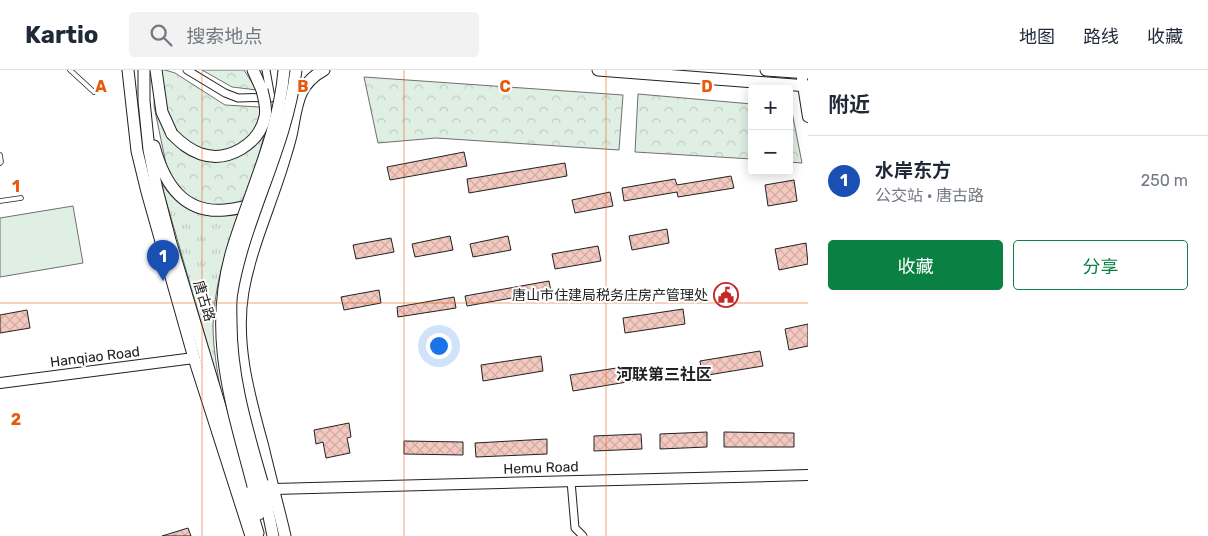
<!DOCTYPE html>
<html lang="zh">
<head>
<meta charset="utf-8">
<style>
  body { margin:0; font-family:Rubik,"Noto Sans SC",sans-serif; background:#f2f2f3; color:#1f2937 }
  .controls { position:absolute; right:15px; top:15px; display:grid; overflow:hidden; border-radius:5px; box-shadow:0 2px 12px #0003 }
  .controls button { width:45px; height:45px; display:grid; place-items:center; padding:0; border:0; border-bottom:1px solid #e0e1e3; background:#fff; color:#1f2937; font:25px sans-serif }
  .you { position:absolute; left:438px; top:275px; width:18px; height:18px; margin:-12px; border:4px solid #fff; border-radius:50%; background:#1a73e8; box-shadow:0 0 0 8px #1a73e833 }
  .badge { display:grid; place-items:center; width:32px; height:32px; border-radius:50%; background:#0b8043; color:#fff; font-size:16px; font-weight:700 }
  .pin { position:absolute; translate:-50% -41px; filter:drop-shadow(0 1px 2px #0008) }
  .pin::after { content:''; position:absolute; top:26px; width:18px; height:15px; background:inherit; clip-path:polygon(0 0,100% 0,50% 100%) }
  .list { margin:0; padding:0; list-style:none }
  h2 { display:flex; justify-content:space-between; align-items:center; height:65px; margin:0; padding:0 20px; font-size:21px }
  h2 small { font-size:16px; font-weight:400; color:#747a83 }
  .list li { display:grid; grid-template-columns:32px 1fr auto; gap:15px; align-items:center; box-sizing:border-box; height:90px; padding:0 20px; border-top:1px solid #e0e1e3 }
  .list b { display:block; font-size:19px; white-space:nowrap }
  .list p { margin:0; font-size:16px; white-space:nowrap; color:#747a83 }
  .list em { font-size:16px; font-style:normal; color:#747a83 }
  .actions { display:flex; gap:10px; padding:15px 20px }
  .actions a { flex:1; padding:11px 0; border:1px solid #0b8043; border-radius:5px; text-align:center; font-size:18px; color:#0b8043 }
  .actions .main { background:#0b8043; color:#fff }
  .icon { flex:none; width:28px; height:28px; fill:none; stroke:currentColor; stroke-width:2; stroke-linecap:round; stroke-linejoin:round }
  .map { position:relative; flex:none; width:808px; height:466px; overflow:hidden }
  header { display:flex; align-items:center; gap:30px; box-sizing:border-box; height:70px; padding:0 25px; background:#fff; border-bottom:1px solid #e0e1e3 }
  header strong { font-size:24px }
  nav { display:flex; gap:28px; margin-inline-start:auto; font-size:18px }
  .search { width:350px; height:45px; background:#f2f2f3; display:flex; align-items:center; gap:12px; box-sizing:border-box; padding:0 18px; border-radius:5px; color:#747a83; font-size:19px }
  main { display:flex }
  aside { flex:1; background:#fff }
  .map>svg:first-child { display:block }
</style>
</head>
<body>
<header>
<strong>Kartio</strong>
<div class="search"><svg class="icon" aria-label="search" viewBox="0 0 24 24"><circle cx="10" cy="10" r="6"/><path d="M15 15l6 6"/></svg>搜索地点</div>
<nav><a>地图</a><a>路线</a><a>收藏</a></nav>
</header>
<main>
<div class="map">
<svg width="808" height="466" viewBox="0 0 808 466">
  <defs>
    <pattern id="grass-tufts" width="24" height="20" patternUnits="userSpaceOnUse" patternTransform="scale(1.25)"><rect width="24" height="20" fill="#e0efe3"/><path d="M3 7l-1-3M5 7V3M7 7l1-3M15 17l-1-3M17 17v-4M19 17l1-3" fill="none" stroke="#c0cdc2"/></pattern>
    <pattern id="forest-crowns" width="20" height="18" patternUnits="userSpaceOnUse" patternTransform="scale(1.25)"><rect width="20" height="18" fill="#e0efe3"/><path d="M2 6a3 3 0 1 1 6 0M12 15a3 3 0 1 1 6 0" fill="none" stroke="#c0cdc2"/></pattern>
    <pattern id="building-cross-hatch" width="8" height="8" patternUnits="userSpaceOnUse" patternTransform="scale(1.25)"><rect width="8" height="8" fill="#f3c9c0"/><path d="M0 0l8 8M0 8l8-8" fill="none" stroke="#d0aca5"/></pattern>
  </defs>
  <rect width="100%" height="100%" fill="#fff"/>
  <path fill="url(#grass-tufts)" stroke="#6f6f6f" d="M161 113C183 144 202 148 238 144 226 180 214 217 213 256 213 277 217 298 220 318Z"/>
  <g fill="url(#forest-crowns)" stroke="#6f6f6f">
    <path d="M155 0H165L175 3 225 35 259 37 268 45C263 76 253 105 241 134L215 137 195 133 175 116 166 94 154 36Z"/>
    <polygon points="202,0 244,0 257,20 232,17"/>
    <polygon points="364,7 623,25 619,80 436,68 378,73"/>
    <polygon points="638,24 752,34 752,89 635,82"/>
    <polygon points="789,37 791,37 802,93 789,92"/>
  </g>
  <polygon fill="#e0efe3" stroke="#6f6f6f" points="73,136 83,193 0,207 0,148"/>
  <g fill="url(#building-cross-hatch)" stroke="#222">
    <polygon points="464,82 467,96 390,110 387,97"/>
    <polygon points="565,93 567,106 469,123 467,109"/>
    <polygon points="731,106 734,118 678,127 677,122 624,131 622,118 675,109 677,115"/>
    <polygon points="794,110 797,131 768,136 765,115"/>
    <polygon points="610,122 613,136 575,143 572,130"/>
    <polygon points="667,159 669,173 632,180 629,166"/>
    <polygon points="450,166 453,180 415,187 412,174"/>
    <polygon points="508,166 511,180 473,187 470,174"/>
    <polygon points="391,168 394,182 356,189 353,175"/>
    <polygon points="806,173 808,194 779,200 775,179"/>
    <polygon points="598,176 601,191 555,199 552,184"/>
    <polygon points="549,211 551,221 467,236 465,226"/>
    <polygon points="379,220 381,233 344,240 341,227"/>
    <polygon points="454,227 456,238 398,247 397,237"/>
    <polygon points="683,239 685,254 625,263 623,248"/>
    <polygon points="27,240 30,258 0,263 0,245"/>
    <polygon points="808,254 808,276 789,280 785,259"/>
    <polygon points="760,281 763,296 702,306 700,291"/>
    <polygon points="541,286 543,301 483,311 481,295"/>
    <polygon points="630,296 633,311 573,321 570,305"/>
    <polygon points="349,353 351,367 347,368 350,383 326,388 323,372 316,374 314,360"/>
    <polygon points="707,362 707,377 660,379 660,364"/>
    <polygon points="724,362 794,363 794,377 724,377"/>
    <polygon points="641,364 642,379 594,381 594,366"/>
    <polygon points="547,369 547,384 476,387 475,373"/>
    <polygon points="404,371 463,372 463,385 404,384"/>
    <polygon points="188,458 191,466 162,466"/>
  </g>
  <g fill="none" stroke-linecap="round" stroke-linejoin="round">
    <defs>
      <g id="lane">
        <polyline points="70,0 94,22"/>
        <polyline points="0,85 1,92 0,93"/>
        <polyline points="0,131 21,128"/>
      </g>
      <g id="street">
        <polyline points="187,0 225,23 238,28 284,27"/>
        <polyline points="266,0 271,28"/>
        <polyline points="571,411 575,458 583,466"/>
      </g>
      <g id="secondary">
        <polyline points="802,9 808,47"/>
        <polyline points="0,313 194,288"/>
        <polyline points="274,419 808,405"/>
      </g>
      <g id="primary">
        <polyline points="128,0 137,81 147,122 194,288 251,466"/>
        <polyline points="144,0 144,31 149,80 157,120 170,170 258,463"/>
        <polyline points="156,0 162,42 172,64"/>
        <polyline points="253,0 262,20"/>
        <polyline points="598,0 808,16"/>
        <polyline points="766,0 808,3"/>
        <path d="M154 76C164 113 183 144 225 140 235 139 246 137 255 133"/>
        <polyline points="262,412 273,466"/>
        <polyline points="253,416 259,444"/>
        <path d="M285 466C278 436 270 407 263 377 249 326 234 274 243 221 251 176 271 134 284 90 287 80 290 71 292 61 297 34 298 14 324 0"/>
      </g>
    </defs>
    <use href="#lane" stroke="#222" stroke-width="5.5"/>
    <use href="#street" stroke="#222" stroke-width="9"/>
    <use href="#secondary" stroke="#222" stroke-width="12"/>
    <use href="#primary" stroke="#222" stroke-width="13"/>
    <use href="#lane" stroke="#fff" stroke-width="4"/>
    <use href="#street" stroke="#fff" stroke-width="7"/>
    <use href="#secondary" stroke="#fff" stroke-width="10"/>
    <use href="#primary" stroke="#fff" stroke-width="11"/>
    <defs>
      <g id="primary-bridge">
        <path d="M172 64C181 73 189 80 201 84 228 93 259 74 265 47 267 38 264 28 262 20"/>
        <path d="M262 412C247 359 231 308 231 252 231 242 230 232 232 222 245 146 287 77 296 0"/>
        <path d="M253 416C231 332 206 261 234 174 252 117 279 61 284 0"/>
      </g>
    </defs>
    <use href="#primary-bridge" stroke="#222" stroke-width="13" stroke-linecap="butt"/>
    <use href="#primary-bridge" stroke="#fff" stroke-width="11"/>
  </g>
  <path fill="none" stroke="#e8590c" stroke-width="1" stroke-opacity="0.55" d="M202 0V466M404 0V466M606 0V466M0 233H808"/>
  <defs>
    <symbol id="civic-ring" viewBox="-11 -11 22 22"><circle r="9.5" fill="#fff" stroke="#c62828" stroke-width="1.5"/><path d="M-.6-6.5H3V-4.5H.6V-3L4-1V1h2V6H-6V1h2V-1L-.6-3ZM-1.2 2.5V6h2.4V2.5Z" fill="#c62828"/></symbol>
  </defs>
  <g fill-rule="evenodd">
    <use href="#civic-ring" x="712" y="211" width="28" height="28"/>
  </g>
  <g text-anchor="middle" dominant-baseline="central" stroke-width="4" stroke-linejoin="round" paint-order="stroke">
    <g font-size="14" fill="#222" stroke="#fff" text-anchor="end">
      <text x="708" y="225">唐山市住建局税务庄房产管理处</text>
    </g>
    <g font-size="14" fill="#222" stroke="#fff">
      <text transform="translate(204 231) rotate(73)">唐古路</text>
      <text transform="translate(95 287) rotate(-7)">Hanqiao Road</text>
      <text transform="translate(541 398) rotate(-2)">Hemu Road</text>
    </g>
    <g font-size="16" font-weight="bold" fill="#222" stroke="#fff">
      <text x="664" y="304">河联第三社区</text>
    </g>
  </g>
  <g font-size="16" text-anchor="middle" font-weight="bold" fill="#e8590c" stroke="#fff" stroke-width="4" stroke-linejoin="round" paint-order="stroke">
    <text x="101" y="22">A</text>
    <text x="303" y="22">B</text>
    <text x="505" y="22">C</text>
    <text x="707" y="22">D</text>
    <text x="16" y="122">1</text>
    <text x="16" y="355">2</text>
  </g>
</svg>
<div class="controls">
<button>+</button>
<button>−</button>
</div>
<div class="you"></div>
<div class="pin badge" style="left:163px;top:211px;background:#1a4fb4">1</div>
</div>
<aside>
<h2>附近<small></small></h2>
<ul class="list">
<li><span class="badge" style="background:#1a4fb4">1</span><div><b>水岸东方</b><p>公交站 · 唐古路</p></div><em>250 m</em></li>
</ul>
<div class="actions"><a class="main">收藏</a><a>分享</a></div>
</aside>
</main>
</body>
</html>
